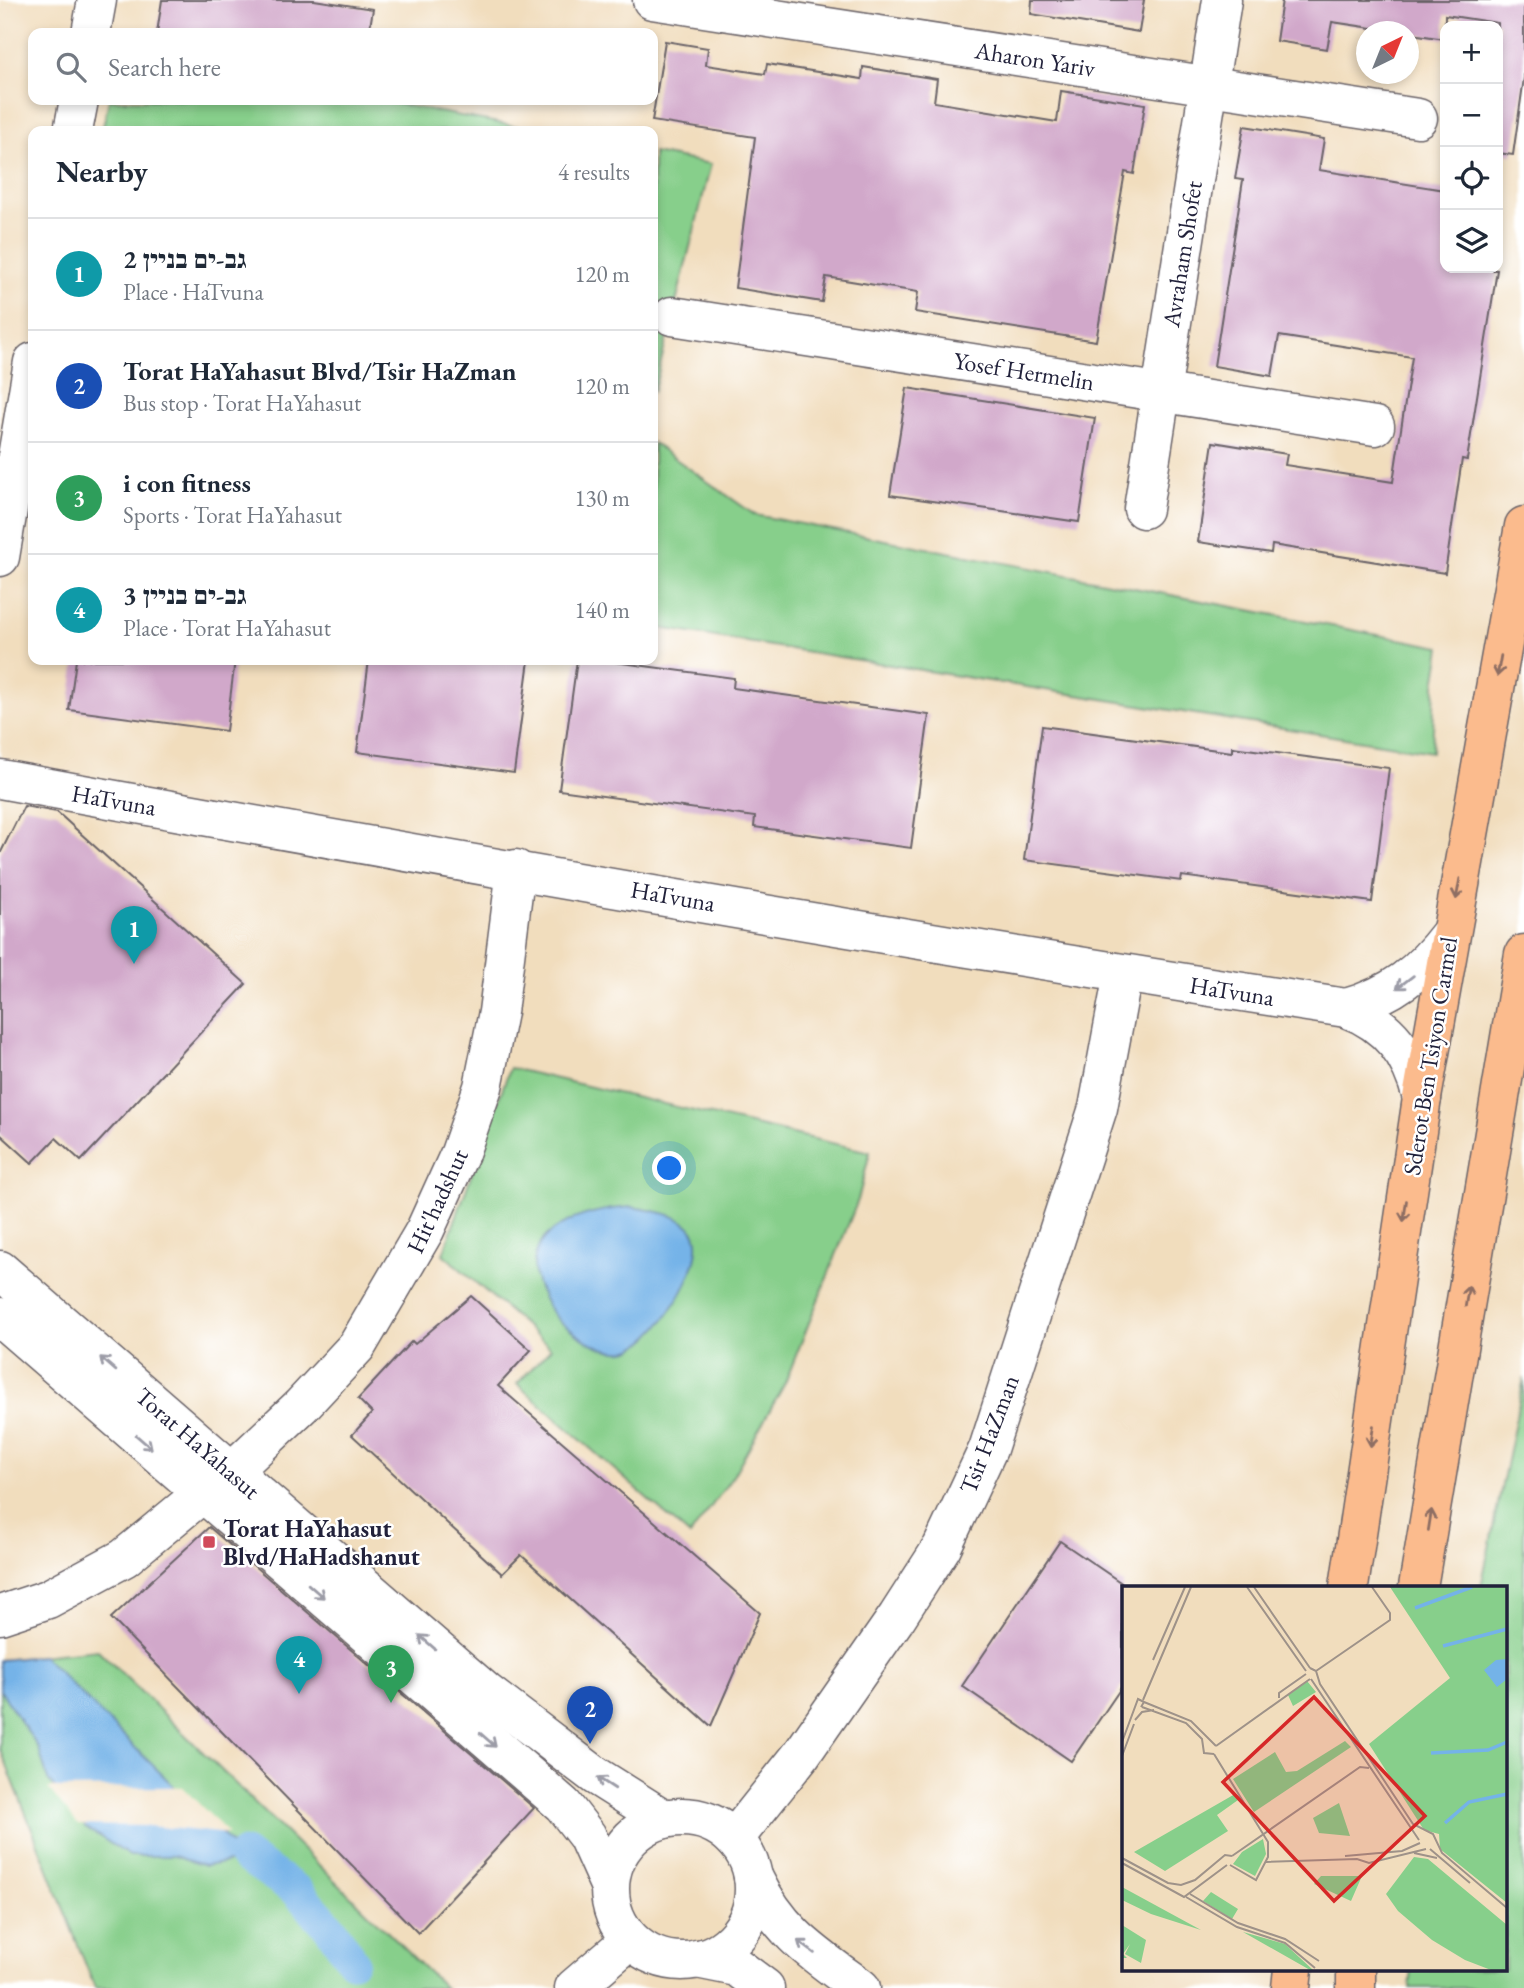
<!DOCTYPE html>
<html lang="en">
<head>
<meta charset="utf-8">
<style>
  body { margin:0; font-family:"EB Garamond","Frank Ruhl Libre",serif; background:#f2f2f3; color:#1f2937 }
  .controls { position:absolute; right:21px; top:21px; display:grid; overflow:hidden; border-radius:14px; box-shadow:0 4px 10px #0003 }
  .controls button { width:63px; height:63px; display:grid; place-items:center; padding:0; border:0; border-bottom:2px solid #e0e1e3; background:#fff; color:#1f2937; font:35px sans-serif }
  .compass { position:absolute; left:1356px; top:21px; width:63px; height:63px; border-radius:50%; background:#fff; box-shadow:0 4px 10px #0003; rotate:43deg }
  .you { position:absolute; left:670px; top:1169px; width:24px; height:24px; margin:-18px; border:5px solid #fff; border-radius:50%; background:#1a73e8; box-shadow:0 0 0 10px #1a73e833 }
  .badge { display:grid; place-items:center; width:46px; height:46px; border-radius:50%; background:#db2777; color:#fff; font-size:23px; font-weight:700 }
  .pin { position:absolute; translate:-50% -58px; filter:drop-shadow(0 2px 4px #0008) }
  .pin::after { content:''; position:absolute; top:37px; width:24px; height:21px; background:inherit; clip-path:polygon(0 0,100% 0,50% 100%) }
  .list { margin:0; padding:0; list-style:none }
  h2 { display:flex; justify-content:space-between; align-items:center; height:91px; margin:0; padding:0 28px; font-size:30px }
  h2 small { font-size:23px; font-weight:400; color:#747a83 }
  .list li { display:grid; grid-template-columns:46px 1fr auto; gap:21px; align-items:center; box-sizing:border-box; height:112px; padding:0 28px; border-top:2px solid #e0e1e3 }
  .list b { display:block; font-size:26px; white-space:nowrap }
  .list p { margin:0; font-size:23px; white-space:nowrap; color:#747a83 }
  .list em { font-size:23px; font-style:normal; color:#747a83 }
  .icon { flex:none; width:38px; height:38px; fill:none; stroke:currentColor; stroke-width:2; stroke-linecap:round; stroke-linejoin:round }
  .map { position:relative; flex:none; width:1524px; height:1988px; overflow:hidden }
  .search { position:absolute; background:#fff; box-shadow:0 4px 10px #0003; left:28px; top:28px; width:630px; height:77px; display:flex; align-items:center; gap:18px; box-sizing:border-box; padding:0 24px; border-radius:14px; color:#747a83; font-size:26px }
  .panel { position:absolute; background:#fff; box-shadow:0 4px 10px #0003; left:28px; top:126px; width:630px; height:539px; border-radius:14px }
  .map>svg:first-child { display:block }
</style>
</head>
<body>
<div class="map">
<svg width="1524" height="1988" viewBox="0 0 1524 1988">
  <rect width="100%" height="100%" fill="#fff"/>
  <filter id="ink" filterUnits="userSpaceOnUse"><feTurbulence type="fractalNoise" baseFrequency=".0143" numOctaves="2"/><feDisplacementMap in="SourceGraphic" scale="14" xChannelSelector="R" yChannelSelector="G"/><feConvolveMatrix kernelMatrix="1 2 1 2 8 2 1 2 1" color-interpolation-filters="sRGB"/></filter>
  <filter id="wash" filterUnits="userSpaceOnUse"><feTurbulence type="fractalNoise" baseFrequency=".00686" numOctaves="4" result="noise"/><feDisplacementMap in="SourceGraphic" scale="28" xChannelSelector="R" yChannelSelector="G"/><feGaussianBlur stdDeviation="1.57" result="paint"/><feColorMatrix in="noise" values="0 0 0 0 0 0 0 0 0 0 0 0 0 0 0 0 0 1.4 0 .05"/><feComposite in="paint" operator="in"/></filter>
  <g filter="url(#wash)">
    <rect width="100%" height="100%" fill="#f1ddbd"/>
    <g fill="#87cf8b" stroke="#547863" stroke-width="2">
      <polygon points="109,100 377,100 541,131 102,131"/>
      <polygon points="653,153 711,164 653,393"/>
      <polygon points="653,443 755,515 1441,647 1435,685 1432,752 653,627"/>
      <polygon points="510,1068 870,1152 858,1200 785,1383 733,1476 690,1536 517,1384 551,1348 443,1254"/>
      <polygon points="1524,1378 1524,1988 1410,1988 1412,1969 1505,1969 1505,1587 1481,1587"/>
      <polygon points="98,1650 445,1988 95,1988 0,1748 0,1660"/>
    </g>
    <g fill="#74b3e8" stroke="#4b6a92" stroke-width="2">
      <path d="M632 1207C652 1211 682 1213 694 1232 711 1260 654 1349 624 1351 601 1353 579 1337 562 1323 552 1315 544 1300 539 1288 515 1228 587 1210 632 1207Z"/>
      <polygon points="43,1656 247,1859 205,1866 174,1856 130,1856 85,1827 48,1780 39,1749 0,1690 0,1660"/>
    </g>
    <polygon fill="#f1ddbd" points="182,1787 229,1834 149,1826 78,1825 48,1788"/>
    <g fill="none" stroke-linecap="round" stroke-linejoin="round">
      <polyline stroke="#74b3e8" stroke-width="33" points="244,1855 296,1890 331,1929 352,1960"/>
    </g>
    <g id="blocks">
      <g fill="#d1a8ca">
        <polygon points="162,0 314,0 373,9 369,33 157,33"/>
        <polygon points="1032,0 1144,0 1139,32 1031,14"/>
        <polygon points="1282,0 1524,0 1524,78 1513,155 1498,153 1498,23 1445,15 1445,39 1332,22 1327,49 1276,41"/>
        <polygon points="665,41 708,48 706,65 765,74 767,64 862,79 863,67 937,79 934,102 1057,122 1061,91 1145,104 1134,174 1125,172 1096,341 915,312 918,292 826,277 822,302 735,288 755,137 652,121"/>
        <polygon points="1244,126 1324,139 1319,170 1445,190 1445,268 1497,270 1467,460 1462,459 1445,573 1272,545 1271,553 1198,542 1213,442 1287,454 1285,465 1393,482 1412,357 1279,336 1272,376 1214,366 1243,180 1235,179"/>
        <polygon points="907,388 1095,418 1079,522 890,495"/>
        <polygon points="76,660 235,660 226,731 69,710"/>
        <polygon points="369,660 529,660 514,773 357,752"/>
        <polygon points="577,660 600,660 734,678 733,688 929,715 911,848 754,827 755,817 559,790"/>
        <polygon points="1042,726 1232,752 1232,747 1389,768 1372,902 1182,876 1181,881 1024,860"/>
        <polygon points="24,806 57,812 246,984 81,1161 56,1138 32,1163 0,1134 0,854"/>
        <polygon points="471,1296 531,1350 498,1386 760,1613 711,1726 521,1555 502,1574 352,1435 372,1413 358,1399 412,1341 415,1344"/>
        <polygon points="209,1527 534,1808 418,1933 111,1618"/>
        <polygon points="1060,1541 1123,1584 1123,1685 1071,1761 962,1686"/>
      </g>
    </g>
  </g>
  <g filter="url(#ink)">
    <use href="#blocks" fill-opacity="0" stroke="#6a6368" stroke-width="2"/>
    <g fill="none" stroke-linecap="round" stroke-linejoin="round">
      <defs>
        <g id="minor">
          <polyline points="652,0 1418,118"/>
          <polyline points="91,33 97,0"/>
          <polyline points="73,131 79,100"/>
          <polyline points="672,316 1375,426"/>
          <polyline points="1143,509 1222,0"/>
          <polyline points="0,557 33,362"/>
          <path d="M0 779C448 861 896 939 1346 1008 1389 1024 1411 1055 1422 1098"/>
          <path d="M1346 1008C1392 995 1421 972 1449 935"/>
          <polyline points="0,1270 486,1692 596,1776 664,1819"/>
          <polyline points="0,1317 563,1805 587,1836 609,1885"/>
          <polyline points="231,1472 301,1406 357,1346 425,1230 460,1153 483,1087 498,1012 516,869"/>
          <polyline points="0,1615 48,1599 124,1558 203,1493"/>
          <circle cx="682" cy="1889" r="72"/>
          <polyline points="734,1839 801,1755 897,1617 942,1547 988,1449 1098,1108 1123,974"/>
          <path d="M753 1877C780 1933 813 1953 861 1988"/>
          <polyline points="697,1959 737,1967 765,1988"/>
          <polyline points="574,1988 630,1940"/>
        </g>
        <g id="major">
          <polyline points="1349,1587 1422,1098 1524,526"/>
          <polyline points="1418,1587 1524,954"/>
          <polyline points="1291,1988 1293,1969"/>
          <polyline points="1356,1988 1356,1969"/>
        </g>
      </defs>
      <use href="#minor" stroke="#6a6368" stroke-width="41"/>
      <use href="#major" stroke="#6a6368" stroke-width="41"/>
      <use href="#minor" stroke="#fff" stroke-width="38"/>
      <use href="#major" stroke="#fbbb8d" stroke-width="38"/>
    </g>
    <defs><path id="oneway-shaft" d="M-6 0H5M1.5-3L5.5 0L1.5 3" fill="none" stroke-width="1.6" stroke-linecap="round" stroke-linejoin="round" transform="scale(1.75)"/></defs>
    <g stroke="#8e6e64">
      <use href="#oneway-shaft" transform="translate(1499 666) rotate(100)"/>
      <use href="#oneway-shaft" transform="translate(1458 889) rotate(100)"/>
      <use href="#oneway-shaft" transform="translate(1405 1211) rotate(98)"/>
      <use href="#oneway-shaft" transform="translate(1467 1296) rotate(-81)"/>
      <use href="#oneway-shaft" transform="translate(1372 1436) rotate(98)"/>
      <use href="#oneway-shaft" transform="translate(1430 1520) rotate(-81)"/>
    </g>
    <g stroke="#9c9ca7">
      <use href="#oneway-shaft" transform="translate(1405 982) rotate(143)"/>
      <use href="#oneway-shaft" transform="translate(108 1364) rotate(-139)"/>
      <use href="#oneway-shaft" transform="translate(144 1442) rotate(41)"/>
      <use href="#oneway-shaft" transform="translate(316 1591) rotate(41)"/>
      <use href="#oneway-shaft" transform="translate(427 1642) rotate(-139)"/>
      <use href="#oneway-shaft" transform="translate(488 1740) rotate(41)"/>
      <use href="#oneway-shaft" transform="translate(606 1783) rotate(-147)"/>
      <use href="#oneway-shaft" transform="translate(806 1947) rotate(-143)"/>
    </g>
  </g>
  <rect fill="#d1495b" stroke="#fff" stroke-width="2.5" x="202" y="1535" width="14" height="14" rx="3.5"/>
  <g text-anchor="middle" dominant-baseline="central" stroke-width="5" stroke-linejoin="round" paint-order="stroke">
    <g font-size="24" fill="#22223b" stroke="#fff">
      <text transform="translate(1035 59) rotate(9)">Aharon Yariv</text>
      <text transform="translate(1182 254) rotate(-81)">Avraham Shofet</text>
      <text transform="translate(1024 371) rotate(9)">Yosef Hermelin</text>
      <text transform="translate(114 800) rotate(10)">HaTvuna</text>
      <text transform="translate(673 896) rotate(10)">HaTvuna</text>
      <text transform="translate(1232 991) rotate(9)">HaTvuna</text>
      <text transform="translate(1430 1056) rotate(-81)">Sderot Ben Tsiyon Carmel</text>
      <text transform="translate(437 1201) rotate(-65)">Hit'hadshut</text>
      <text transform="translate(989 1434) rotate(-69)">Tsir HaZman</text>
      <text transform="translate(198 1443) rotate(41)">Torat HaYahasut</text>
    </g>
    <g font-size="24" font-weight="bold" fill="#22223b" stroke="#fff" text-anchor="start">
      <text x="223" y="1528">Torat HaYahasut<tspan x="223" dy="28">Blvd/HaHadshanut</tspan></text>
    </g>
  </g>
  <g transform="translate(1122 1586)">
    <rect width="385" height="385" fill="#f1ddbd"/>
    <path d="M268 1H385V317L318 263 317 248 302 244 247 158 328 92ZM185 95 194 106 171 120 166 109ZM223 155 229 161 132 226 111 193 153 166 164 186 175 185ZM113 208 116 214 95 229 106 245 43 285 12 266ZM217 217 228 250 197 247 191 232ZM141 253 144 268 133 290 111 278 120 266ZM292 271 306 273 385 339V384H369L343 374 310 354 276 325 264 308ZM199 290H240L229 315 192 298ZM0 301 79 344 29 328 0 314ZM89 306 116 323 110 333 81 315ZM0 339 24 354 19 377 3 368 8 358 1 368 5 372H0ZM121 346 163 358 191 384H188Z" fill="#87cf8b"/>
    <path d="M385 73V93L375 101 362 84 374 74Z" fill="#74b3e8"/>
    <path fill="none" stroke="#74b3e8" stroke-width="3.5" d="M293 22 350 1M321 60 385 43M309 167 366 164 385 156M323 237 347 216 385 208"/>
    <path fill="none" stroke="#9e9289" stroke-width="2" d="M125 1 184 85M132 1 188 82M31 74 63 1M188 82 194 85 198 98 291 238 311 248 320 267 385 322M194 85 268 34V27L250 1M189 93 297 254M157 112V107L184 88M21 114 69 1M22 116 69 135 94 160M20 121 64 137 80 153 82 167 92 168M13 134 20 126 32 124M0 156 16 113 22 116 19 121M94 160 188 93M92 168 146 256V271L134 294 108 279M0 170 12 138M308 263 348 297M292 267 315 272M110 270 238 181 247 182M223 270 280 265 298 257M0 272 46 297 59 299 73 294 103 269 110 270M144 276 235 273 247 277 304 263M0 277 62 311 105 279M68 308 116 337 163 353 197 375M64 311 115 341 163 357 193 382"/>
    <path fill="#d62828" fill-opacity="0.15" stroke="#d62828" stroke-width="3.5" d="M192 111 303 230 212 315 101 196Z"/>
    <rect width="385" height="385" fill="none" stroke="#22223b" stroke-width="3.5"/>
  </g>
</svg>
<div class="controls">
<button>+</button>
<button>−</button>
<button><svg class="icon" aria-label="locate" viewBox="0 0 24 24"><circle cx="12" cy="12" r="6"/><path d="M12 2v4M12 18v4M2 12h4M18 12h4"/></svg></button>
<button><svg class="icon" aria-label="layers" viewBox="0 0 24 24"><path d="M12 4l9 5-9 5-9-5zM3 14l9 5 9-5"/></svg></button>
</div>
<svg class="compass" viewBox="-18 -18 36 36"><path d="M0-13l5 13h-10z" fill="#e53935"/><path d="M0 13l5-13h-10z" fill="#747a83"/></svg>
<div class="you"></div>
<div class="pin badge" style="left:134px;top:964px;background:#0f9aa8">1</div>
<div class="pin badge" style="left:590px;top:1744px;background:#1a4fb4">2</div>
<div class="pin badge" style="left:391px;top:1703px;background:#2e9e5b">3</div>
<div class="pin badge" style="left:299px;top:1694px;background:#0f9aa8">4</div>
<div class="search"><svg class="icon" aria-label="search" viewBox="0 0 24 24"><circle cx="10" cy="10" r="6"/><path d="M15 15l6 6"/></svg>Search here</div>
<section class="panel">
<h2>Nearby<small>4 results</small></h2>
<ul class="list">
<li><span class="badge" style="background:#0f9aa8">1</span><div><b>גב-ים בניין 2</b><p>Place · HaTvuna</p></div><em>120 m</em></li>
<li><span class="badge" style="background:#1a4fb4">2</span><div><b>Torat HaYahasut Blvd/Tsir HaZman</b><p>Bus stop · Torat HaYahasut</p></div><em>120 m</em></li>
<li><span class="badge" style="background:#2e9e5b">3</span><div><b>i con fitness</b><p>Sports · Torat HaYahasut</p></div><em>130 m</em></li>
<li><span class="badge" style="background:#0f9aa8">4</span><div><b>גב-ים בניין 3</b><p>Place · Torat HaYahasut</p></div><em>140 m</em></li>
</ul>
</section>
</div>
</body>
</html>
